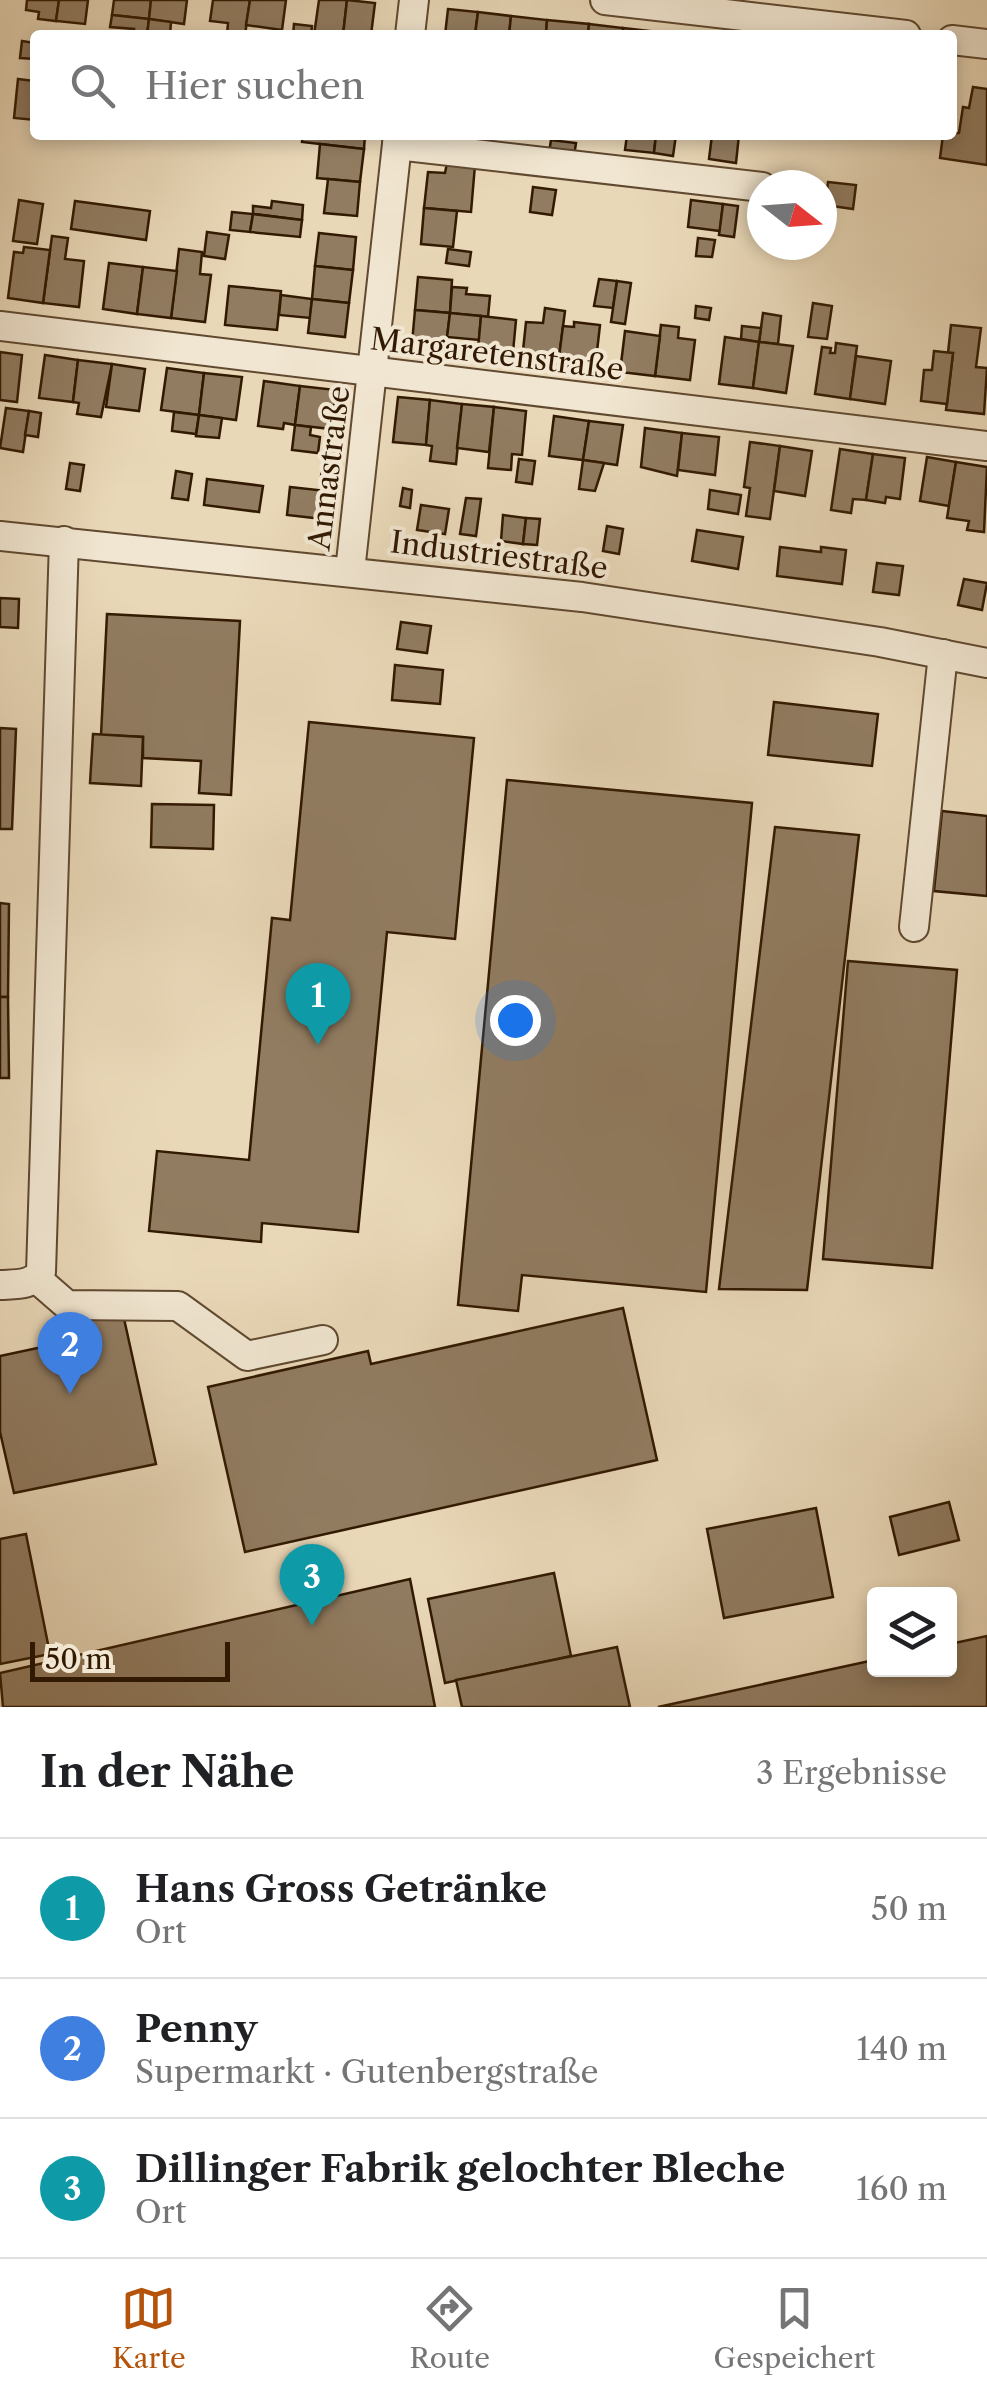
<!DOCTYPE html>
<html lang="de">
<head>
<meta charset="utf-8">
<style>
  body { margin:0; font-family:"Libre Caslon Text",serif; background:#f6f6f6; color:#202124 }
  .controls { position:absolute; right:30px; bottom:30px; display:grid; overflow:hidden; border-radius:10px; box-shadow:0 5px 15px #0003 }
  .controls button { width:90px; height:90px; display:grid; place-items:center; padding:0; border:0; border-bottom:2px solid #e0e0e0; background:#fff; color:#202124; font:50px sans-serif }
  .compass { position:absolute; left:747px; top:170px; width:90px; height:90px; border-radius:50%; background:#fff; box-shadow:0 5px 15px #0003; rotate:107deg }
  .scale { position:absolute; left:30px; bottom:25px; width:200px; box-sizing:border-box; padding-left:10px; border:5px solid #321902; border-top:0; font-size:28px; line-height:35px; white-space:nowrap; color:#321902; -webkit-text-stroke:8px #f1e6d1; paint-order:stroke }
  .you { position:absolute; left:515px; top:1020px; width:35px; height:35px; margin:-25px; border:8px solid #fff; border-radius:50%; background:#1a73e8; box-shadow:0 0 0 15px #1a73e833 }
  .badge { display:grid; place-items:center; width:65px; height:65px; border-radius:50%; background:#b45309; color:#fff; font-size:32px; font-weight:700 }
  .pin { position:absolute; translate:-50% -82px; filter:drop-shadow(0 2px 5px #0008) }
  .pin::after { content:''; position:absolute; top:52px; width:35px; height:30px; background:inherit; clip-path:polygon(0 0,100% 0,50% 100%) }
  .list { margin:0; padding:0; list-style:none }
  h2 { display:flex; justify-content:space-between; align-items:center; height:130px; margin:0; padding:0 40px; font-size:42px }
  h2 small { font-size:32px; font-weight:400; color:#757577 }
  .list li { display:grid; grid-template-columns:65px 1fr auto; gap:30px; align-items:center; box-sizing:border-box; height:140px; padding:0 40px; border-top:2px solid #e0e0e0 }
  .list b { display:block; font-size:38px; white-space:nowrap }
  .list p { margin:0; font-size:32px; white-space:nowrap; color:#757577 }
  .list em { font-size:32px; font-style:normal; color:#757577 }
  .icon { flex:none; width:55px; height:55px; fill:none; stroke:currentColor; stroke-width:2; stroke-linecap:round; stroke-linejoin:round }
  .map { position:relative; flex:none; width:987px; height:1707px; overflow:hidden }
  .search { position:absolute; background:#fff; box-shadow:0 5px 15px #0003; left:30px; right:30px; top:30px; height:110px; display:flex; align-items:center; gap:25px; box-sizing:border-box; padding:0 35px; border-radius:10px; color:#757577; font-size:38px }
  .sheet { height:550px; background:#fff }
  nav { display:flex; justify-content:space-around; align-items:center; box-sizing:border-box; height:140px; border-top:2px solid #e0e0e0; background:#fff; font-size:28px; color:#757577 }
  nav a { display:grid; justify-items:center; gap:5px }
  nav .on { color:#b45309 }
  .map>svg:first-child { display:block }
</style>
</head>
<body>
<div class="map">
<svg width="987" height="1707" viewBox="0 0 987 1707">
  <rect width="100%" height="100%" fill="#e9d8b8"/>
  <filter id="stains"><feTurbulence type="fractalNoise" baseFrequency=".002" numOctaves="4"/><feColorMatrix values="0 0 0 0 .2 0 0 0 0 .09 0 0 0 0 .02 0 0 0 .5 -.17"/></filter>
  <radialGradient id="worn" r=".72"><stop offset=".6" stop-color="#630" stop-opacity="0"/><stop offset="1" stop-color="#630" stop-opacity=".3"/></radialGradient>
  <g fill="#917c61" stroke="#321902" stroke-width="2.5">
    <polygon points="27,0 59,0 56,21 38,19 39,12 26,10"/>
    <polygon points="59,0 88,0 85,24 56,21"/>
    <polygon points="114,0 151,0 149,19 112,15"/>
    <polygon points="151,0 187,0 184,24 149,19"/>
    <polygon points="213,0 250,0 245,35 227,34 228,23 210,21"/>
    <polygon points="250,0 286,0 282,30 246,25"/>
    <polygon points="319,0 347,0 343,35 314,35"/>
    <polygon points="347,0 375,3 371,35 343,35"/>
    <polygon points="448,9 478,12 475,35 445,35"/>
    <polygon points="478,12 511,16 509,35 475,35"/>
    <polygon points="112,15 149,19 147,35 133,35 134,29 110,27"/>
    <polygon points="511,16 547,20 546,35 509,35"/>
    <polygon points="149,19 171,22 170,35 147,35"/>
    <polygon points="547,20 589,24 588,35 546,35"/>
    <polygon points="294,24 312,26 311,35 293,35"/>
    <polygon points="589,24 623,28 623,35 588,35"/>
    <polygon points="623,28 668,33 668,35 623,35"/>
    <polygon points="22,41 35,43 35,59 20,58"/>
    <polygon points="18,79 35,81 35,120 14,118"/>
    <polygon points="973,87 987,89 987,165 940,158 943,135 959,133 963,107 969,108"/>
    <polygon points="303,135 365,135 364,149 302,142"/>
    <polygon points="627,135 656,135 654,153 625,150"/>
    <polygon points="656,135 676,135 673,156 654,153"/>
    <polygon points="712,135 739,135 736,163 709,159"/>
    <polygon points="551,140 576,143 574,156 549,153"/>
    <polygon points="320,144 364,149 360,182 317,178"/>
    <polygon points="447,163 475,165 471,212 424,208 428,172 445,173"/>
    <polygon points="328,179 360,182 357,216 324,213"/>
    <polygon points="828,182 856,185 853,209 825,205"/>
    <polygon points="533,187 556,190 552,215 530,212"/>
    <polygon points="19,200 43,204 37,244 13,241"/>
    <polygon points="691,200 723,204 720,231 688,227"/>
    <polygon points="75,201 150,211 146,240 71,229"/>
    <polygon points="272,201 303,205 302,220 253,214 253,206 271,208"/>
    <polygon points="723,204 738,206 734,237 719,235"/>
    <polygon points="424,208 457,211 453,247 421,244"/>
    <polygon points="232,212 253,214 250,232 230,230"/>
    <polygon points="253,214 302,220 300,237 250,232"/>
    <polygon points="207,232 229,235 225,259 204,256"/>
    <polygon points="319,233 356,237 353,270 315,266"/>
    <polygon points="52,236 68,238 65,259 84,261 79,307 43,303"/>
    <polygon points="698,238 715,240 712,257 696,256"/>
    <polygon points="24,247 50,250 43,303 8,298 14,252 23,253"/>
    <polygon points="179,249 202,252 200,274 211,275 205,322 171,318"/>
    <polygon points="448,249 471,252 469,266 446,263"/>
    <polygon points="109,263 143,267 137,314 103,309"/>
    <polygon points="315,266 353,270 349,303 312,299"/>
    <polygon points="143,267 177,271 171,318 137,314"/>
    <polygon points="418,277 452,280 450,313 415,310"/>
    <polygon points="599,279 617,281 613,308 594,306"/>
    <polygon points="617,281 631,283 625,324 611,322"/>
    <polygon points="229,286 281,291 277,330 225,325"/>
    <polygon points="452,287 467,288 466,294 490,296 488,317 450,313"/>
    <polygon points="281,295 312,299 310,318 279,315"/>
    <polygon points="312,299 349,303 345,337 308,333"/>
    <polygon points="813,303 832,306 827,339 808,337"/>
    <polygon points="696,306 711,308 709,320 695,318"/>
    <polygon points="545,308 565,311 558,365 522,360 526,322 543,323"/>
    <polygon points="415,310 450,313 446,346 412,343"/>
    <polygon points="450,313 481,316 479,340 447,337"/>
    <polygon points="763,313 781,316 778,344 759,342"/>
    <polygon points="481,316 516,320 513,352 478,349"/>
    <polygon points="574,322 600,325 595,369 558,365 563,326 574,327"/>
    <polygon points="661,325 679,327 678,338 695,340 690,380 655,376"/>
    <polygon points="951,325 981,328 976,367 987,368 984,414 946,410 953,353 948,353"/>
    <polygon points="742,326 761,328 759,342 741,339"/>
    <polygon points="625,331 660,336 655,376 620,372"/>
    <polygon points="725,337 759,342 753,388 719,384"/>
    <polygon points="759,342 793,346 786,393 753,388"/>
    <polygon points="836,343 857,346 850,399 815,394 822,347 831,348 830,353 835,353"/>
    <polygon points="934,351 953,353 947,404 921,401 924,370 932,370"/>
    <polygon points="0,352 22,355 17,402 0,400"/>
    <polygon points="45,355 78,360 73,402 39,398"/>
    <polygon points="856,356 891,361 885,404 850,399"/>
    <polygon points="78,360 112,364 101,417 77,414 79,403 73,402"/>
    <polygon points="112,364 145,369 139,411 106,407"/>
    <polygon points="167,368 204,373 199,415 161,410"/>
    <polygon points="204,373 242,377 236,420 199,415"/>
    <polygon points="264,381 300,386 295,425 284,423 283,429 258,426"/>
    <polygon points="300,386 336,390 331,429 295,425"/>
    <polygon points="398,397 430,400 426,445 393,442"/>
    <polygon points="430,400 462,404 456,464 430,461 432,446 426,445"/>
    <polygon points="462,404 494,407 489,452 457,448"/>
    <polygon points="494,407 526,411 522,455 512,454 511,470 488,468"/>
    <polygon points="6,408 29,411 23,452 0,448"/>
    <polygon points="29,411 41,413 38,437 25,435"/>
    <polygon points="174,412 199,415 196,434 172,431"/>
    <polygon points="199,415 222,418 219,438 196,436"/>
    <polygon points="554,416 589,421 583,460 549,456"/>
    <polygon points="589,421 623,425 617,465 583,460"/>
    <polygon points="295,425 311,427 310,435 320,437 318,453 292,450"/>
    <polygon points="645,428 682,433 677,476 641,467"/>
    <polygon points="682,433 719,437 715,475 678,470"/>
    <polygon points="750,442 780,446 770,519 746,516 750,488 744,487"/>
    <polygon points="780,446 812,451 805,496 774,491"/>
    <polygon points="840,449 873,454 866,500 853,499 851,513 831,510"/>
    <polygon points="324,451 339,452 336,479 321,477"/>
    <polygon points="873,454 905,458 900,499 886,497 885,503 866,500"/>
    <polygon points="927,457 956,462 949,506 920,501"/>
    <polygon points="519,459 535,461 532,484 516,482"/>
    <polygon points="583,460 604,463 595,491 579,489"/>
    <polygon points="956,462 987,467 984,532 967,530 969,521 947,518"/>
    <polygon points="70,463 84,465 80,491 66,489"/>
    <polygon points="176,471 192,474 188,500 172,498"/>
    <polygon points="207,479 263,486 259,512 204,505"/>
    <polygon points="290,487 327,491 323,519 287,515"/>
    <polygon points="403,488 412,490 410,508 400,506"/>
    <polygon points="710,490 741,495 738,514 708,509"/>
    <polygon points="466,498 481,499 476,536 460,534"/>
    <polygon points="421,505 449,509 445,534 417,530"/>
    <polygon points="503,515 526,518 523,544 501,541"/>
    <polygon points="526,518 540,519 537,545 523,544"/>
    <polygon points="607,526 623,529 619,554 603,551"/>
    <polygon points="697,530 743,537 738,569 692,561"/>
    <polygon points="780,547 821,552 821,547 846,550 842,584 777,576"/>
    <polygon points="877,563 903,566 899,595 873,592"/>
    <polygon points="964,579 987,583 982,610 958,605"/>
    <polygon points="0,598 19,599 18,628 0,627"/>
    <polygon points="107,614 240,621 231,795 199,793 201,761 143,758 143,737 101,735"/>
    <polygon points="401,622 431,626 427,653 397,649"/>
    <polygon points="395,665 443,670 440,704 392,700"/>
    <polygon points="774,702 878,714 872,766 768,755"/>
    <polygon points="309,722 474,738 455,939 387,932 358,1232 262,1223 261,1242 149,1231 157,1151 249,1160 272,918 290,920"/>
    <polygon points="0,728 16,729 12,829 0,829"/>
    <polygon points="93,734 143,737 141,786 90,783"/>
    <polygon points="507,780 752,803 706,1292 522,1275 518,1311 458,1305"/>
    <polygon points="152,804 214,805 213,849 151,847"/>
    <polygon points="942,811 987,816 987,896 934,891"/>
    <polygon points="775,827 859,835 807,1290 719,1289"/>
    <polygon points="0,903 9,904 8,997 0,997"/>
    <polygon points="848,961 957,970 932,1268 823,1259"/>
    <polygon points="0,997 8,997 9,1078 0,1078"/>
    <polygon points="623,1308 657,1460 245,1552 208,1387 368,1351 371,1364"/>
    <polygon points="123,1314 156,1464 14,1493 0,1432 0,1356 89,1337 85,1316"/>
    <polygon points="949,1502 959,1540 899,1555 890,1517"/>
    <polygon points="816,1508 833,1597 724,1618 707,1529"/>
    <polygon points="26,1534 50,1654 0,1664 0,1539"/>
    <polygon points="554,1573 571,1656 445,1683 428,1599"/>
    <polygon points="410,1579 435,1707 3,1707 0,1673"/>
    <polygon points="987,1636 987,1707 658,1707 874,1660 874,1670 950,1670 950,1644"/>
    <polygon points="617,1647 630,1707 462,1707 456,1680"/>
  </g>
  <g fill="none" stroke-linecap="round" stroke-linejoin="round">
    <defs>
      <g id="minor">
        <polyline points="605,0 906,35"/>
        <polyline points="410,35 414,0"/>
        <polyline points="952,40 987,44"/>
        <polyline points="397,145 762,187"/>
        <polyline points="0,326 987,446"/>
        <polyline points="0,536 582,597 880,642 987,663"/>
        <polyline points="350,571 398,135"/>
        <polyline points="914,927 943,654"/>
        <polyline points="37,1279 67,1305 178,1306 247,1356 323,1340"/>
        <path d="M0 1285C15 1284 32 1286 41 1272L64 541"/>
      </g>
    </defs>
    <use href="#minor" stroke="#604930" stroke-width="32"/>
    <use href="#minor" stroke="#f1e6d1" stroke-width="28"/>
  </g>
  <g text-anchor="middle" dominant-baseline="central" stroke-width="8" stroke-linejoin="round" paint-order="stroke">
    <g font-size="30" fill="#321902" stroke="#f1e6d1">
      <text transform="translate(497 354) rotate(7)">Margaretenstraße</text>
      <text transform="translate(329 468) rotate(-83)">Annastraße</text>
      <text transform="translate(499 555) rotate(7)">Industriestraße</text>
    </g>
  </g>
  <rect width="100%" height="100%" filter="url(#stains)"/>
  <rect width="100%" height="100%" fill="url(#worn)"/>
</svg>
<div class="controls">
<button><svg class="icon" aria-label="layers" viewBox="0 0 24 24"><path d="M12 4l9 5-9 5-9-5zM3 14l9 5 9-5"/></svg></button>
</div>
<svg class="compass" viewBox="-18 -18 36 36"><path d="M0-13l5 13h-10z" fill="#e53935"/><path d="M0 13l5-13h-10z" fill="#757577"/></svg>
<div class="scale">50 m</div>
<div class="you"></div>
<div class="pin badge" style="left:318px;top:1045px;background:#0f9aa8">1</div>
<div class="pin badge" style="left:70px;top:1394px;background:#3f7fe0">2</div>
<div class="pin badge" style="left:312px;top:1626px;background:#0f9aa8">3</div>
<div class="search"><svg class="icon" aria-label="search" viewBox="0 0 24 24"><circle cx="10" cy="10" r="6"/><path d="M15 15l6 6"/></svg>Hier suchen</div>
</div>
<section class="sheet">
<h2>In der Nähe<small>3 Ergebnisse</small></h2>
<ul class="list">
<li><span class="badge" style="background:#0f9aa8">1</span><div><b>Hans Gross Getränke</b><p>Ort</p></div><em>50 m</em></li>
<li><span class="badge" style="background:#3f7fe0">2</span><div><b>Penny</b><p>Supermarkt · Gutenbergstraße</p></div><em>140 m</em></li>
<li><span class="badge" style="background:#0f9aa8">3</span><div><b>Dillinger Fabrik gelochter Bleche</b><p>Ort</p></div><em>160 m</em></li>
</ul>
</section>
<nav>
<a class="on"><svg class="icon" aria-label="map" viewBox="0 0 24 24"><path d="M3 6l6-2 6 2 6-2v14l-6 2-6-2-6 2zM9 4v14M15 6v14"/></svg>Karte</a>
<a><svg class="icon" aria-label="directions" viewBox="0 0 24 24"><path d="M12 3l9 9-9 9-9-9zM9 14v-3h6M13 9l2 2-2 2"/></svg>Route</a>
<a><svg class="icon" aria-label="saved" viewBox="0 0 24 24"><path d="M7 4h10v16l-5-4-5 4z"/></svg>Gespeichert</a>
</nav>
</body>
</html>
